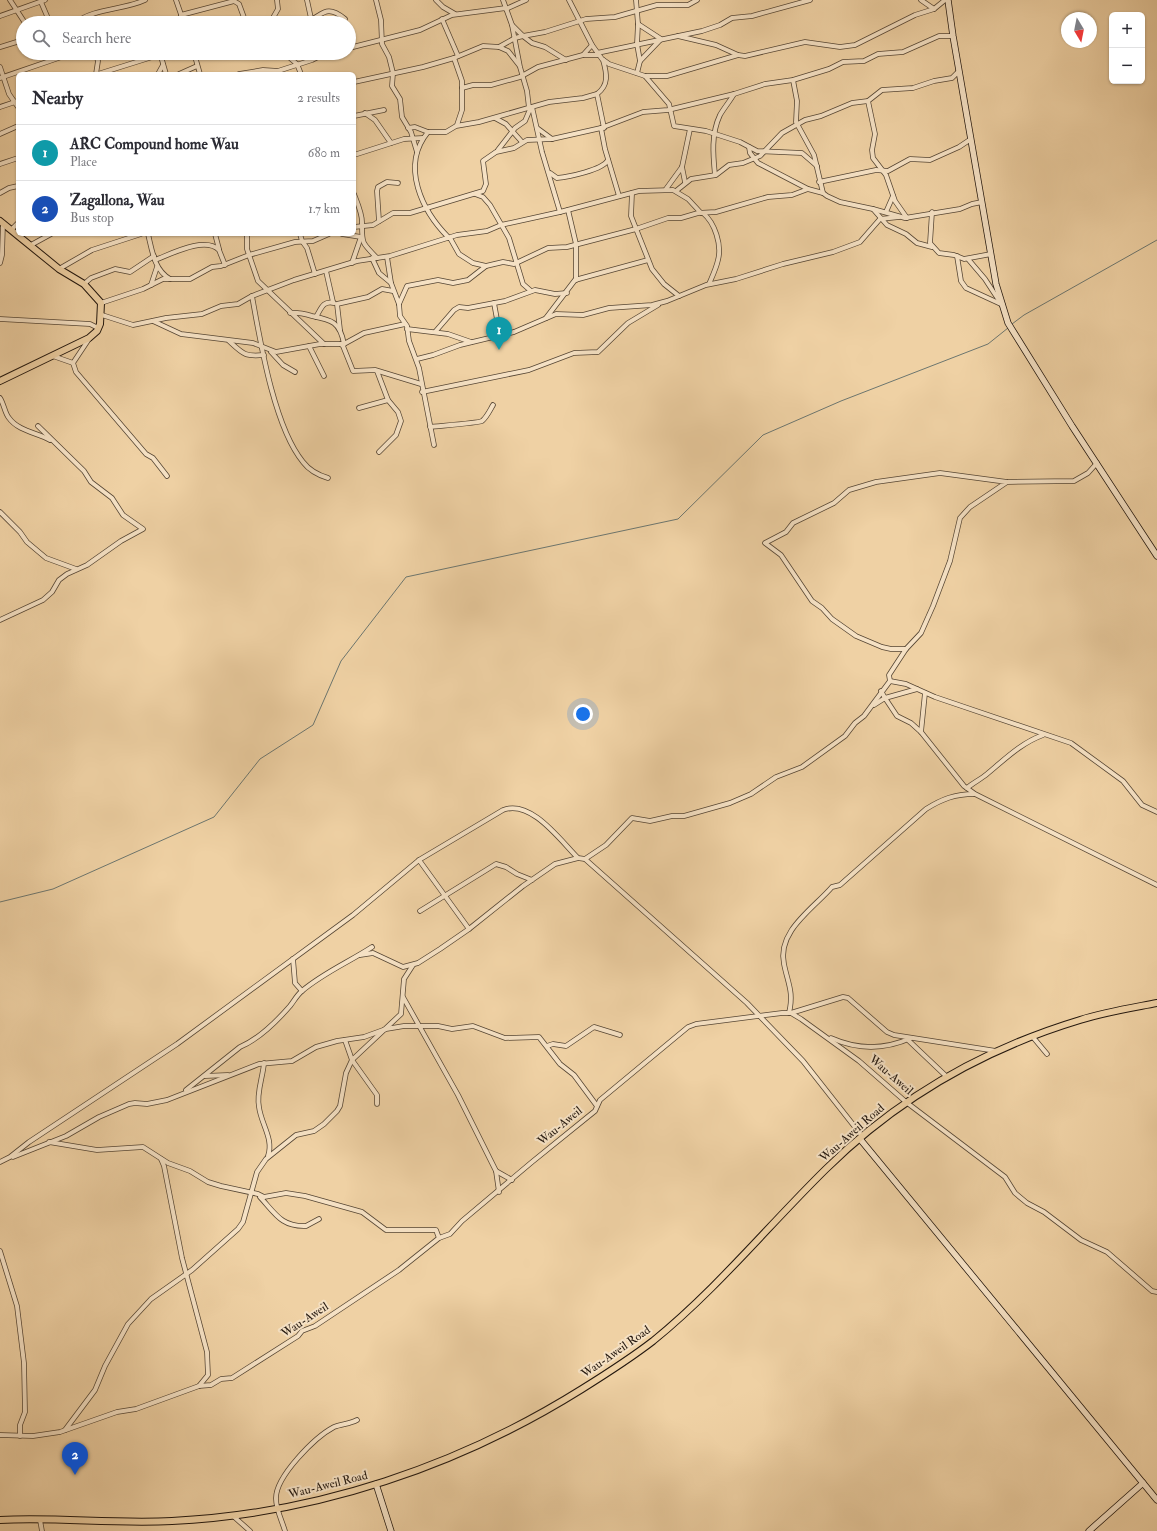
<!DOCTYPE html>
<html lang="en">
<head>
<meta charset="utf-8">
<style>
  body { margin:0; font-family:"IM FELL Double Pica",serif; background:#f7f7f7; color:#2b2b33 }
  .controls { position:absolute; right:12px; top:12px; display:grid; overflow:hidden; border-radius:6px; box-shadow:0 1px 3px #0004 }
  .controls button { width:36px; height:36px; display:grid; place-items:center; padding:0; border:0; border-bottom:1px solid #e1e1e2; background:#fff; color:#2b2b33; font:20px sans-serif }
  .compass { position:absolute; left:1061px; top:12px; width:36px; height:36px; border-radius:50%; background:#fff; box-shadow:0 1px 3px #0004; rotate:170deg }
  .you { position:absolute; left:583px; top:714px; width:14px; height:14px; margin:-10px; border:3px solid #fff; border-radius:50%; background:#1a73e8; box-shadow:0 0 0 6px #1a73e833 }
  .badge { display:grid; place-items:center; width:26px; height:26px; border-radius:50%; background:#111827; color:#fff; font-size:13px; font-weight:700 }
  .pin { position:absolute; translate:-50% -33px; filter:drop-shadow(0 1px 2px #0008) }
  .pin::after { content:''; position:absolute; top:21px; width:14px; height:12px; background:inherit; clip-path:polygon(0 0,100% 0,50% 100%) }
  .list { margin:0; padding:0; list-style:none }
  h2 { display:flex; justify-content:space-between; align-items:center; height:52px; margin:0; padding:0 16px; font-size:17px }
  h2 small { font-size:13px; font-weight:400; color:#7c7c81 }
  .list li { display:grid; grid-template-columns:26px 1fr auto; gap:12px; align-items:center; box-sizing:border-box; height:56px; padding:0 16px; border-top:1px solid #e1e1e2 }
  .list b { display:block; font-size:15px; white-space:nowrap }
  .list p { margin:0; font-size:13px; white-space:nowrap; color:#7c7c81 }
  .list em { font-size:13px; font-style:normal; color:#7c7c81 }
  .icon { flex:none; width:22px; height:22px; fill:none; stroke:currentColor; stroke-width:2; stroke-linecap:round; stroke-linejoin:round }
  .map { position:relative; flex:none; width:1157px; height:1531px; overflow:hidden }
  .search { position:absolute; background:#fff; box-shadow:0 1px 3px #0004; left:16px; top:16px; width:340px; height:44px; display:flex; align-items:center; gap:10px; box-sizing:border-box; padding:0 14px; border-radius:22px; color:#7c7c81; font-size:15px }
  .panel { position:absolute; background:#fff; box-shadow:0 1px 3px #0004; left:16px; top:72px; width:340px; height:164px; border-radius:6px }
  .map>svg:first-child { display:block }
</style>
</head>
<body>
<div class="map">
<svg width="1157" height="1531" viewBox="0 0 1157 1531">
  <rect width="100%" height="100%" fill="#efd1a4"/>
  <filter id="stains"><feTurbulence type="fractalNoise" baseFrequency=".005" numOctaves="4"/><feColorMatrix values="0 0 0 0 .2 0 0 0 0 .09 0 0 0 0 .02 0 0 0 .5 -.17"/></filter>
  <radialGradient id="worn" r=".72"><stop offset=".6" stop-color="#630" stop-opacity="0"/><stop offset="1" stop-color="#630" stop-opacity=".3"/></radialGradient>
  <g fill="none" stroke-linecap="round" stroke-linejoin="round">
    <g stroke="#6c766f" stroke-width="1">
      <polyline points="1012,324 1024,315 1157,240"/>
      <polyline points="0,902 53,889 214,817 260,759 313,725 341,661 406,577 678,519 763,435 841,401 988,344 1008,328"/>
    </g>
    <defs>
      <g id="street">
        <polyline points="10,0 25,23"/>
        <polyline points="176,0 184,23"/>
        <polyline points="307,0 312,23"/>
        <polyline points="376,0 381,20 382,44 389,57 393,73 392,86 400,99 402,117 411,132 417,152"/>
        <polyline points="436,0 443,7 455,14"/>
        <polyline points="503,0 512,25 520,67 527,91 529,108"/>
        <polyline points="569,0 592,45 602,59 609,64 645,76 667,76 738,55"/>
        <polyline points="636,0 638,24 637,44 640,61 637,73"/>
        <polyline points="921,0 934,9"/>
        <polyline points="41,2 50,23"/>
        <polyline points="506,9 526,0"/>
        <polyline points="181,15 234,1 239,4 246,23"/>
        <polyline points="0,16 45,0"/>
        <polyline points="442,19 458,56"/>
        <path d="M75 23C94 8 124 10 145 0"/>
        <polyline points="168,23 182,18"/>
        <polyline points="270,23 278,9 277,0"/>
        <path d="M303 23C322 18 324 2 345 19"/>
        <polyline points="638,24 661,39 640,61"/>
        <polyline points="512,25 523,36 545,32 586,19 615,17 657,5 688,5 697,0"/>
        <polyline points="678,36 716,45 738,55 745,56 805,42 840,47 855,45 915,15 934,9 945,0"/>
        <polyline points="0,47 23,40"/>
        <polyline points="499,47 508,51 519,65"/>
        <polyline points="349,48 420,30 452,15 506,8"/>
        <polyline points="95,53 98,61 96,74"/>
        <polyline points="160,53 166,74"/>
        <polyline points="194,53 200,74"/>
        <polyline points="284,53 297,64 301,74"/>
        <polyline points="597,53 702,31 720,25 732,18 752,16 810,0"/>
        <polyline points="583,55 592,45"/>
        <polyline points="454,58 462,81 462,110 457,125"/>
        <path d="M603 60C607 74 609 85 597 94L604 128"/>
        <polyline points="0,67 9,94 18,107"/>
        <polyline points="98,74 165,53"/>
        <polyline points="158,74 163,65"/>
        <polyline points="179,74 197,66"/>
        <polyline points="239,74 263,70 278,71 312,60 326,53"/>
        <polyline points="645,76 669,104 674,126 706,131 740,142 757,151 802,153 817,166"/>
        <polyline points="0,78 73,53"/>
        <polyline points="793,80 797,101 796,122 814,155 823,193 827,196 840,202 873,209 887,225 906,234 917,243 932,247"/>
        <polyline points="354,82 423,67 454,58 483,46 499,47 515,38 523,36 532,43 545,47 566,60"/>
        <polyline points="462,88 473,85 491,85 520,77 538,67 583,55 599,55"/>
        <polyline points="0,107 18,101"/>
        <polyline points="532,107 542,152 560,212"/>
        <polyline points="365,113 375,120 391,143"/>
        <polyline points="354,116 384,110"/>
        <polyline points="495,118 506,124 522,142"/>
        <polyline points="408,128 415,127 428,132 446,132 456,126 479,122 549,102 583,98 597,94"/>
        <polyline points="537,128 552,139"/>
        <polyline points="601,128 605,149 619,196"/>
        <path d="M428 132C400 166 422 211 449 238"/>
        <polyline points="0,134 18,126"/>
        <polyline points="749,147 750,153 758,163 808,189"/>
        <polyline points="498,150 515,128 525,121 531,107"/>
        <polyline points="354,155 404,139 423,138"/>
        <polyline points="0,164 18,158"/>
        <polyline points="682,167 685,182"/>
        <path d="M550 173 557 178C568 177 603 170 608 160"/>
        <path d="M715 175C713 155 711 134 720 115 724 108 730 101 734 94"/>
        <polyline points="819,182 876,170 888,171 910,159 930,160 959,147 971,139"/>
        <polyline points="666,189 682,167 690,129"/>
        <polyline points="676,191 691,179 716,175 729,165 743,163 760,156 782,133 805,120 821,116 852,103 868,101"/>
        <polyline points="0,193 9,188 18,186"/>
        <polyline points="632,193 631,216 652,269 664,284 679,296"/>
        <path d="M354 194C357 202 362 213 362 222 362 243 361 242 377 258"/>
        <polyline points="475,194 483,197 490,205 509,238 523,284 531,291"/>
        <polyline points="873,209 905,218 960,209 972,204 982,202"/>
        <polyline points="568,210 576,244 576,280"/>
        <polyline points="886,212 893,196"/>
        <polyline points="932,212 930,243 939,253 954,255 964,259 991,254"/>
        <path d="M703 213C715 223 722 245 718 260 716 269 712 277 709 284"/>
        <polyline points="907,218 895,201 886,175 873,158 872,150 875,134 868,101 882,90 913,88 934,81 952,78 959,71"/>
        <polyline points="379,221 377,191 378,187 387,182 398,183"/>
        <polyline points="354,227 373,225 393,213 410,213 483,191 486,184 483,161 496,152 514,148 527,140 552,139 601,128 643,112 668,110 734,94 765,84 793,80 829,69 843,62 864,61 878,54 903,52 939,36 953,36"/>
        <polyline points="11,230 18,223"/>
        <path d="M148 234C152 250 154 270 170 279"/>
        <polyline points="215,234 219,249"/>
        <polyline points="247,234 247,249 258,281 324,344"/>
        <polyline points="300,234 302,241 307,248 315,274"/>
        <polyline points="342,234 361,237 352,263"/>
        <polyline points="450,238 459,254 473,263 486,266 503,262 514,264 548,248 567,247 636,229 668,218 681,218 698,213 716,212 768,197 792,195 808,189 823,193"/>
        <polyline points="31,245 51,234"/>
        <polyline points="957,256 961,281 966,288 1003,305"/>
        <polyline points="387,257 391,283"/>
        <polyline points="372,258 379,273 391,283 399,304 400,316 407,326 409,341 419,368 434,445"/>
        <polyline points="968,259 985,279 1000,302"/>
        <path d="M155 260C171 254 205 236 219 250L225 265"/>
        <polyline points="0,263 2,255 3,223"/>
        <polyline points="59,269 92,250 141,234"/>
        <polyline points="326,271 333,302"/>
        <polyline points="84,284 91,278 115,269 130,272 154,256"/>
        <polyline points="151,285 157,267"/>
        <path d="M252 296C260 340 274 427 303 462 309 470 318 475 328 478"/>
        <polyline points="101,303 143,289 163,279 190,279 212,267 221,266 249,255 295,242 313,241 329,234"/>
        <polyline points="494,303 500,336"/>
        <polyline points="399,304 407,286 438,280 453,283 468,280 486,266"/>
        <path d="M290 313C298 312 305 314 312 316 332 320 340 322 344 344"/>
        <polyline points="102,315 133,325 166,318 202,314 221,306 238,304 252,296 294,280 357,261 390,256 457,235 487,231 501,225 560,212 639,191 673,190 688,199 701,213"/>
        <path d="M316 317C321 309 323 300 334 303"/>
        <polyline points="546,318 575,280 648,260"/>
        <polyline points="0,319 90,324 98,328"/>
        <polyline points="153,321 181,334 253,343 276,352 320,344 344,344 364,333 405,324"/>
        <polyline points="407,329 448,334 471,342"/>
        <polyline points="340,330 337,304 368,297 382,289 393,291"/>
        <polyline points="435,332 454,310 459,307 468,308 505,301 535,290 555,294 567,293"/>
        <polyline points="89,339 73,363 76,372 146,454 153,458 167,476"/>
        <path d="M229 341C243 354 245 357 264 355"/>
        <polyline points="341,344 343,346 353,371 375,370 421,384"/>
        <polyline points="309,346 324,376"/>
        <polyline points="271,352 283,365 295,372"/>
        <polyline points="53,356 73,363"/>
        <polyline points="417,359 433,355 460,345 514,332 556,314 583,315 609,308 652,305 667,301 706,285 736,279 783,264 833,252 860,242 880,219 899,217"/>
        <polyline points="377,371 388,400 398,412 401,421 396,435 379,452"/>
        <polyline points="422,392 529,370 574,353 598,352 628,323 658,305"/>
        <path d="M0 398C4 404 5 414 9 418 18 431 38 433 50 440"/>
        <polyline points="359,408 388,400"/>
        <path d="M430 427C438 426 479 423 482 421 487 417 490 410 493 405"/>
        <polyline points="1007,482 970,507 960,518 950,561 933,606 921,633 906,649 891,649 882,647 856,636 832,619 822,608 812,601 781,555 765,543 786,532 793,523 834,503 849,490 876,482 940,473 1007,482 1074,481 1088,473 1097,463"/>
        <polyline points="0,512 20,532 27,542 46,558 76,569"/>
        <polyline points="0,620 43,600 52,592 59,580 67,574 87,565 121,541 143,529 123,515 112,498 91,482 84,471 38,426"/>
        <polyline points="890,681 906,684 935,697 1071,743 1123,781 1142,805 1157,812"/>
        <polyline points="881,691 885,698 917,689"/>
        <polyline points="874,705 885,698 897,716 911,723 921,732 964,786 975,794 1157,885"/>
        <polyline points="921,732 925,693"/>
        <path d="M967 788C973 783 981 779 987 774 1005 759 1021 743 1043 735"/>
        <polyline points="585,859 606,845 632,818 650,821 672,816 684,816 730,803 751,794 776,777 802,767 845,736 855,723 864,716 890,681 889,675 906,649"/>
        <polyline points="419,860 469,929"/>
        <polyline points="420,911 496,864 506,867 517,874 532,880"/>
        <polyline points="360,955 373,953 403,967 418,963 440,949 469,929 523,886 555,864 578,858"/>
        <polyline points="293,959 295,983 302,991"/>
        <polyline points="403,997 458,1095 496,1171 499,1192"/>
        <path d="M789 1013C794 992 788 984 784 964 777 931 813 909 832 887L840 885 926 809C942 799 955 794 974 794"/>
        <polyline points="791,1013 843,997 848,998 887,1032 894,1035 996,1051"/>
        <polyline points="1032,1036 1047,1054"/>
        <path d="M831 1038C858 1050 884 1050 911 1038"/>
        <polyline points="345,1040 352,1060 377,1095 377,1104"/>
        <polyline points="908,1040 947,1077"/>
        <polyline points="547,1046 553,1044 566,1046 594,1027 620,1035"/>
        <path d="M264 1063C263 1077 256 1093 259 1107 261 1124 274 1139 268 1156"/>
        <polyline points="205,1076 228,1075"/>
        <path d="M186 1090 240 1047C259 1039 277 1021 290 1006 294 1001 297 995 302 991 323 973 349 962 372 947"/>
        <polyline points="49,1142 97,1150 143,1147 168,1163 190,1171 208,1182 221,1186 258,1194 264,1197 286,1193 305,1196 362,1212 386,1230 436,1230 439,1238"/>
        <polyline points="13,1157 66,1136 99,1117 129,1104 135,1103 147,1104 167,1100 259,1064 292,1061 316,1047 337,1041 364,1037 386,1029 404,1026 438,1026 452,1029 473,1026 505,1038 539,1037 560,1064 574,1075 597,1106"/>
        <polyline points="161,1159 164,1166 182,1258 207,1352 208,1375 199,1386"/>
        <path d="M0 1162 10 1157 29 1142 177 1044 353 915 419 860 503 810C531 799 560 840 578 858L585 859 747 1003 803 1061 862 1136"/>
        <polyline points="496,1171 512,1180"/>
        <path d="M260 1197C275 1213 281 1227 306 1226L319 1219"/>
        <polyline points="0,1251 17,1306 24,1363 25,1412 20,1425 20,1436"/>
        <polyline points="65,1430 95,1390 105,1366 128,1324 151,1299 192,1270 238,1229 243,1222 257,1172 266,1159 296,1135 314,1131 324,1124 337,1111 340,1106 346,1073 352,1060 401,1014 404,979 413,965"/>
        <polyline points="0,1435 33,1436 60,1432 117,1412 136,1409 199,1386 211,1385 221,1379 232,1378 298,1336 302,1331 315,1326 399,1270 439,1238 450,1234 462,1221 532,1162 595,1111 600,1100 688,1027 696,1024 782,1013 791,1013 801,1019 859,1061 906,1102 1005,1177 1015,1193 1027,1203 1044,1212 1081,1240 1107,1252 1152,1291 1157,1292"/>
        <polyline points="232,1515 250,1531"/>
        <polyline points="40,1520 42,1531"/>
        <path d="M285 1531C282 1521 276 1509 276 1499 275 1477 315 1437 334 1427 341 1424 350 1424 357 1420"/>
      </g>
      <g id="secondary">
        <polyline points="948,0 953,36 996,284 1008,323 1072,426 1157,556"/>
        <polyline points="860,1139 1157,1500"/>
        <polyline points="376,1484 391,1531"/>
        <polyline points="1089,1531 1143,1483"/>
      </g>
      <g id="primary">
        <polyline points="0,221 59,269 84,284 101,303 100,324 97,331 89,338 0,381"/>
        <path d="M0 1520C57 1517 114 1524 172 1521 317 1514 459 1466 582 1389 606 1374 631 1358 653 1341 717 1289 768 1226 826 1169 897 1099 984 1049 1080 1020 1105 1012 1131 1008 1157 1003"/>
      </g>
    </defs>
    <use href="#street" stroke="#564634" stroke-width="5.5"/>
    <use href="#secondary" stroke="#23170e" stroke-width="7"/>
    <use href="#primary" stroke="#23170e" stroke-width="8"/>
    <use href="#street" stroke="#f5e1c4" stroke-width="4"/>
    <use href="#secondary" stroke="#f5e1c4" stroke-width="5.5"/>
    <use href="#primary" stroke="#efd1a4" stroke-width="6"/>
  </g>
  <g text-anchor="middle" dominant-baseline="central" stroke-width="4" stroke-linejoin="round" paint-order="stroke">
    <g font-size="12" fill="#23170e" stroke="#f5e1c4">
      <text transform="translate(891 1075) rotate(41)">Wau-Aweil</text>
      <text transform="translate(560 1126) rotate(-39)">Wau-Aweil</text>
      <text transform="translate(852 1133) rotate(-41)">Wau-Aweil Road</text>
      <text transform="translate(305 1320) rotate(-33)">Wau-Aweil</text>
      <text transform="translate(616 1352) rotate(-35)">Wau-Aweil Road</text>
      <text transform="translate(328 1485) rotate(-14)">Wau-Aweil Road</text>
    </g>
  </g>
  <rect width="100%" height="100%" filter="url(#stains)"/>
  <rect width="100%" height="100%" fill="url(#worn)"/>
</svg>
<div class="controls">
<button>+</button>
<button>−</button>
</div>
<svg class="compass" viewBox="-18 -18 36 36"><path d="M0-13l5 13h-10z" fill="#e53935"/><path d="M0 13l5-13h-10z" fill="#7c7c81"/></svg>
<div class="you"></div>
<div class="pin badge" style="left:499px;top:350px;background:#0f9aa8">1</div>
<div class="pin badge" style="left:75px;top:1475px;background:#1a4fb4">2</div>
<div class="search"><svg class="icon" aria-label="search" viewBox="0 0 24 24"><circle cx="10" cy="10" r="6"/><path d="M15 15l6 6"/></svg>Search here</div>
<section class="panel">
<h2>Nearby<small>2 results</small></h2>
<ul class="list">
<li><span class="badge" style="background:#0f9aa8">1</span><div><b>ARC Compound home Wau</b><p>Place</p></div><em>680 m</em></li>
<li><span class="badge" style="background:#1a4fb4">2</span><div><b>Zagallona, Wau</b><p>Bus stop</p></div><em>1.7 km</em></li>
</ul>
</section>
</div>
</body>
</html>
